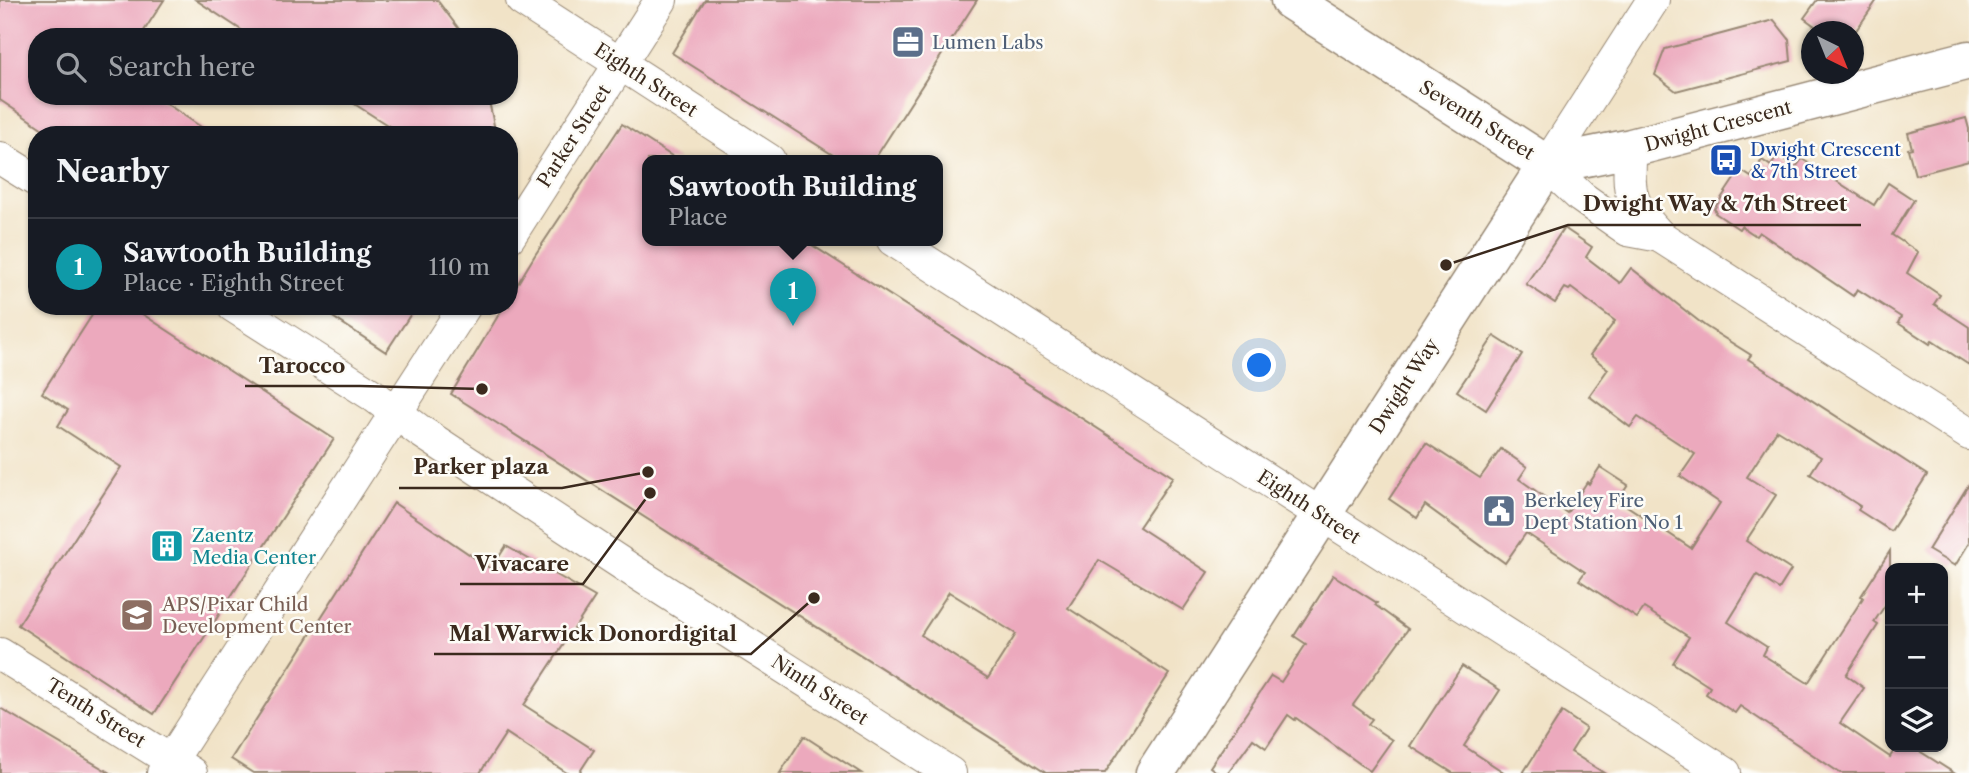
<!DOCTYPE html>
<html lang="en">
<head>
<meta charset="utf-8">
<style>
  body { margin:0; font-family:"Libre Caslon Text",serif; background:#20242c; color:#f1f3f6 }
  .controls { position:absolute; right:21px; bottom:21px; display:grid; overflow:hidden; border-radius:14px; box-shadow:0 2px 5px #0004 }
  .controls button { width:63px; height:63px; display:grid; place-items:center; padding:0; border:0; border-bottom:2px solid #363941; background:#171b24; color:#f1f3f6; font:35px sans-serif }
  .compass { position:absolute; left:1801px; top:21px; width:63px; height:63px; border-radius:50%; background:#171b24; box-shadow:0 2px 5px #0004; rotate:137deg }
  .you { position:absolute; left:1260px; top:366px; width:24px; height:24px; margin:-18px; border:5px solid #fff; border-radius:50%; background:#1a73e8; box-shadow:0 0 0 10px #1a73e833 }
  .badge { display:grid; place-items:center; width:46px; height:46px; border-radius:50%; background:#ea580c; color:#fff; font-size:23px; font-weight:700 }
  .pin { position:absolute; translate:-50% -58px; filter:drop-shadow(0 2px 4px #0008) }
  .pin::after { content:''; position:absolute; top:37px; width:24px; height:21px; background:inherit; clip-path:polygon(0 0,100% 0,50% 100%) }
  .popup { position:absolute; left:642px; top:155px; width:301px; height:91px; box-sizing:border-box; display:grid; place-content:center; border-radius:14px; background:#171b24; filter:drop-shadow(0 2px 5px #0005); font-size:23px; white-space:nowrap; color:#9ea1a6 }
  .popup b { font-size:26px; color:#f1f3f6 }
  .popup::after { content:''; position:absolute; left:50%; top:100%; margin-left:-14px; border:14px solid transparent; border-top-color:#171b24 }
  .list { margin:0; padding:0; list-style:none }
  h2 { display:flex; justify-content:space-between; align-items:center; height:91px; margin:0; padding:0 28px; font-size:30px }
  h2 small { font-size:23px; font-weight:400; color:#9ea1a6 }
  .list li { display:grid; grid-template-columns:46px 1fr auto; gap:21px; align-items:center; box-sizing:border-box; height:98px; padding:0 28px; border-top:2px solid #363941 }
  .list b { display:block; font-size:26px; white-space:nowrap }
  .list p { margin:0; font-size:23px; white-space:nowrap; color:#9ea1a6 }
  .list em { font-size:23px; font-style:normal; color:#9ea1a6 }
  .icon { flex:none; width:38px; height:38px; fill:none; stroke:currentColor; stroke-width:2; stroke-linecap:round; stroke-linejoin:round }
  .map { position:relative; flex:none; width:1969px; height:773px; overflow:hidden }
  .search { position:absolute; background:#171b24; box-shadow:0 2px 5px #0004; left:28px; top:28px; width:490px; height:77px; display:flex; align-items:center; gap:18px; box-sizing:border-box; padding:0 24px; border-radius:28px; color:#9ea1a6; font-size:26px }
  .panel { position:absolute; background:#171b24; box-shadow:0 2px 5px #0004; left:28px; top:126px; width:490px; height:189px; border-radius:28px }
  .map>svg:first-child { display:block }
</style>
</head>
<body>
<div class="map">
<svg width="1969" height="773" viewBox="0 0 1969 773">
  <rect width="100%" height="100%" fill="#fdfcf7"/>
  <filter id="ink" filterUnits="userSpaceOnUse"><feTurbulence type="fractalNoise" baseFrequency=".0143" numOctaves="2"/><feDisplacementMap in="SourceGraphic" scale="14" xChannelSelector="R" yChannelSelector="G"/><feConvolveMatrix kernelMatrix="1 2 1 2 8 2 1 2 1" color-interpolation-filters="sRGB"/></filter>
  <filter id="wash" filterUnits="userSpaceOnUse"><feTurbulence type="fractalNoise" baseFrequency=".00686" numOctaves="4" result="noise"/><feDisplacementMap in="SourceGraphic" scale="28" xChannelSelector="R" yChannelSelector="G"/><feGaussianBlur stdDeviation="1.57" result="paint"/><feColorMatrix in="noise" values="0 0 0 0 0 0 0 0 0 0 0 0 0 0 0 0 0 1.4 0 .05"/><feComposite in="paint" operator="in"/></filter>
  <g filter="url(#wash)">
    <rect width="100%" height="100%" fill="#f1e3c7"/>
    <g id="blocks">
      <g fill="#eca9bd" fill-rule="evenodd">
        <polygon points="0,0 164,0 140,37 37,37 37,96 155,96 213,135 52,135 0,100"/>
        <polygon points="196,0 437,0 465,37 252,37"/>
        <polygon points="705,0 977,0 874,160 841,160 672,53"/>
        <polygon points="1817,0 1877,0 1855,32 1823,32 1804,18"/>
        <polygon points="1774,20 1789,39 1791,61 1676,91 1655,75 1665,49"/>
        <polygon points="342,96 488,96 496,135 403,135"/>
        <polygon points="1966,118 1969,129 1969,161 1915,175 1908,149 1912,148 1908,133"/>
        <path d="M622 124 678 160H648V240H804L1173 477 1139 527 1208 572 1183 610 1099 560 1068 608 1169 674 1105 773H1046L451 394 504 306H509V298L535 255ZM949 592 1016 634 988 678 921 635Z"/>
        <polygon points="1778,155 1796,167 1802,159 1874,205 1888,183 1914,200 1892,235 1918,252 1907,273 1940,295 1934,304 1969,327 1969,365 1932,341 1930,344 1898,323 1901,317 1857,289 1853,296 1759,232 1756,236 1741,226 1739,229 1715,213 1716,211 1714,209 1740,170 1751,177 1762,160 1771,166"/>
        <polygon points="1564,228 1592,247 1586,257 1620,283 1631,268 1705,326 1751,355 1748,359 1927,475 1891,531 1858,510 1860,506 1810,474 1821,457 1777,430 1747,477 1776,495 1746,541 1791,570 1779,589 1757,575 1728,622 1767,647 1763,655 1808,683 1863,598 1861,596 1890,551 1890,598 1874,622 1878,625 1846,675 1864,688 1840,723 1890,757 1896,747 1913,747 1954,773 1840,773 1740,706 1735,713 1706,694 1710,687 1673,663 1689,637 1644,608 1637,618 1579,580 1585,572 1526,533 1505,563 1425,505 1417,518 1389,499 1426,443 1480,478 1501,449 1527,467 1519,479 1567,513 1587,482 1589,484 1600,467 1628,485 1618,500 1691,548 1720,503 1680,476 1695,454 1638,417 1630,427 1589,396 1608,369 1590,355 1615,321 1571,288 1569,290 1565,288 1555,303 1526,284"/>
        <polygon points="98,306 130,306 334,439 154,714 18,625 121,467 58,426 68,410 42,393"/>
        <polygon points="316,306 416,306 386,352"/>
        <polygon points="1494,336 1522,354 1486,410 1457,391"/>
        <polygon points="1969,484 1969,543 1955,566 1928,550"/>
        <polygon points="394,503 491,569 506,546 595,597 524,705 594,750 579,773 567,773 506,733 480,773 253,773 231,759"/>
        <polygon points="1333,575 1377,603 1375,605 1408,629 1353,705 1372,719 1368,724 1392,740 1370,771 1296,718 1295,720 1288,715 1266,748 1253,739 1228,773 1218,773 1210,767 1271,676 1281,682 1306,644 1294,636"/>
        <polygon points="1462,666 1500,690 1464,746 1505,773 1453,773 1410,746"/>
        <polygon points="0,708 110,773 0,773"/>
        <polygon points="1562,712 1586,728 1571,752 1604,773 1523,773"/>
        <polygon points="804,736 861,773 780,773"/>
      </g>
    </g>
  </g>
  <g filter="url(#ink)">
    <use href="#blocks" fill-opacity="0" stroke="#968672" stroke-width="2"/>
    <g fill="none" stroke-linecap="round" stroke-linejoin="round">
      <defs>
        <g id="minor">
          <polyline points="522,0 769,160"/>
          <polyline points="1653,0 1547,165 1581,197 1628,230 1660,236"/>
          <path d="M1631 148C1627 193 1629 204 1661 237L1969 434"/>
          <polyline points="0,158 37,181"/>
          <polyline points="509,237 661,0"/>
          <polyline points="893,240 1725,773"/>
          <polyline points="233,306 374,396 420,431 630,569 950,773"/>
          <polyline points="0,654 191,773"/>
          <polyline points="163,773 465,306"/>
        </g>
        <g id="tertiary">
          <polyline points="1290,0 1547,165"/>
          <polyline points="1547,165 1631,148 1969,60"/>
          <polyline points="1155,773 1547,165"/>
        </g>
      </defs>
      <use href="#minor" stroke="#968672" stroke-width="34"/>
      <use href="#tertiary" stroke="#968672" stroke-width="41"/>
      <use href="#minor" stroke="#fff" stroke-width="32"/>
      <use href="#tertiary" stroke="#fff" stroke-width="38"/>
    </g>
  </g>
  <defs>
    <symbol id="office-square" viewBox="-11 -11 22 22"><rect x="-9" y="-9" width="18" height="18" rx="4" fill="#5c6f8a" stroke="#fdfcf7"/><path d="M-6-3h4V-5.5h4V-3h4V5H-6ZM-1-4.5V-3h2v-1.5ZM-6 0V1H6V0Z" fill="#fff"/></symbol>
    <symbol id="bus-square" viewBox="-11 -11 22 22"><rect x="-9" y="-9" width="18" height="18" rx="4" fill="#1a4fb4" stroke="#fdfcf7"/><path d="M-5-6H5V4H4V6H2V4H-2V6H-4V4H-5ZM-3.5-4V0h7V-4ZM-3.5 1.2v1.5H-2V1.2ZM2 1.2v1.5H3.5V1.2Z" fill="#fff"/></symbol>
    <symbol id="civic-square" viewBox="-11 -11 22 22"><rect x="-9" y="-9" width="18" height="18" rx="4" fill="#5c6f8a" stroke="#fdfcf7"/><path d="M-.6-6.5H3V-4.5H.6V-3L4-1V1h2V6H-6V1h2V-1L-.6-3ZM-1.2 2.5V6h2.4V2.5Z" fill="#fff"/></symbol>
    <symbol id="building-square" viewBox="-11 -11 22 22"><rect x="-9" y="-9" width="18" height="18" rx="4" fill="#0f9aa8" stroke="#fdfcf7"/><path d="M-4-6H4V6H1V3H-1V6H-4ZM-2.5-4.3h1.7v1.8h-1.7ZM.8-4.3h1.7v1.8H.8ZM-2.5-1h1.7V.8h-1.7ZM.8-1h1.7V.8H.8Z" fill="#fff"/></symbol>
    <symbol id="school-square" viewBox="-11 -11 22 22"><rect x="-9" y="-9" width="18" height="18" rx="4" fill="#8d6e63" stroke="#fdfcf7"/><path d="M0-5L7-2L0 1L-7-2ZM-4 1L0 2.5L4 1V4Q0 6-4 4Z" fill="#fff"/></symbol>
  </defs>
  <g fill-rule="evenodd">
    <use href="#office-square" x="889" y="23" width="38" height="38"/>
    <use href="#bus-square" x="1707" y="141" width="38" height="38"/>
    <use href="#civic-square" x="1480" y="492" width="38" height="38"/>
    <use href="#building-square" x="148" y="527" width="38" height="38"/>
    <use href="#school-square" x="118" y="596" width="38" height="38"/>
  </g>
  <g text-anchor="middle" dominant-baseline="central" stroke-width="5" stroke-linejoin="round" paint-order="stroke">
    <g font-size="19" fill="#4e5e75" stroke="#fdfcf7" text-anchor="start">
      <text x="932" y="42">Lumen Labs</text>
      <text x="1524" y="500">Berkeley Fire<tspan x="1524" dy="22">Dept Station No 1</tspan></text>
    </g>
    <g font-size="19" fill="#3b2a1e" stroke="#fdfcf7">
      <text transform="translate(646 80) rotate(33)">Eighth Street</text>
      <text transform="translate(1477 120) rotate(32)">Seventh Street</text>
      <text transform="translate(1718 126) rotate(-15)">Dwight Crescent</text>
      <text transform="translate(574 136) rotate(-57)">Parker Street</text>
      <text transform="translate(1404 386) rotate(-57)">Dwight Way</text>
      <text transform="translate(1309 507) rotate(33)">Eighth Street</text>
      <text transform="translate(820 690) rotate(33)">Ninth Street</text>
      <text transform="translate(96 713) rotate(32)">Tenth Street</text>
    </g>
    <g font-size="19" fill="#164399" stroke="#fdfcf7" text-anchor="start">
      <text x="1750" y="149">Dwight Crescent<tspan x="1750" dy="22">&amp; 7th Street</tspan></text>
    </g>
    <g font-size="19" fill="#0d838f" stroke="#fdfcf7" text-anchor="start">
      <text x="192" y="535">Zaentz<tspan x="192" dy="22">Media Center</tspan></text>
    </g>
    <g font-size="19" fill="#785e54" stroke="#fdfcf7" text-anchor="start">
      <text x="162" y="604">APS/Pixar Child<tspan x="162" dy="22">Development Center</tspan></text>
    </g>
  </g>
  <path fill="none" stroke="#3b2a1e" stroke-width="2.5" d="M1446 265L1568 225H1861M482 389L360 386H245M648 472L562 488H399M650 493L583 584H460M814 598L751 654H434"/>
  <g fill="#3b2a1e" stroke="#fdfcf7" stroke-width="2.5">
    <circle cx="1446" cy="265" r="7"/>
    <circle cx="482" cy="389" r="7"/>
    <circle cx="648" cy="472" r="7"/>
    <circle cx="650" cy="493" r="7"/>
    <circle cx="814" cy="598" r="7"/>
  </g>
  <g font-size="21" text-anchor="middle" font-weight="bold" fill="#3b2a1e" stroke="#fdfcf7" stroke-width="5" stroke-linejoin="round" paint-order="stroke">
    <text x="1715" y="211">Dwight Way &amp; 7th Street</text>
    <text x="302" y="373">Tarocco</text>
    <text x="481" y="474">Parker plaza</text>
    <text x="522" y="571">Vivacare</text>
    <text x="593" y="641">Mal Warwick Donordigital</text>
  </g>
</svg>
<div class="controls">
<button>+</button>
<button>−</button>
<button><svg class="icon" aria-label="layers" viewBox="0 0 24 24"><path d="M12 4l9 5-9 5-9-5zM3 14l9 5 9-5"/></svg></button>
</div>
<svg class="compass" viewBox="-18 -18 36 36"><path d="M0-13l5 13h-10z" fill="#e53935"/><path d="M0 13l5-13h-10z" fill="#9ea1a6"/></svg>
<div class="you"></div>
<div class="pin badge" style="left:793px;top:326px;background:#0f9aa8">1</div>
<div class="popup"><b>Sawtooth Building</b>Place</div>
<div class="search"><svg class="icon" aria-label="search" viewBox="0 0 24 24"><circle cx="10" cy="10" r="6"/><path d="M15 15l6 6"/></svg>Search here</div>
<section class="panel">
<h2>Nearby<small></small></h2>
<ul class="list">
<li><span class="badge" style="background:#0f9aa8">1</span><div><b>Sawtooth Building</b><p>Place · Eighth Street</p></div><em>110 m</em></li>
</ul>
</section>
</div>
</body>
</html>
